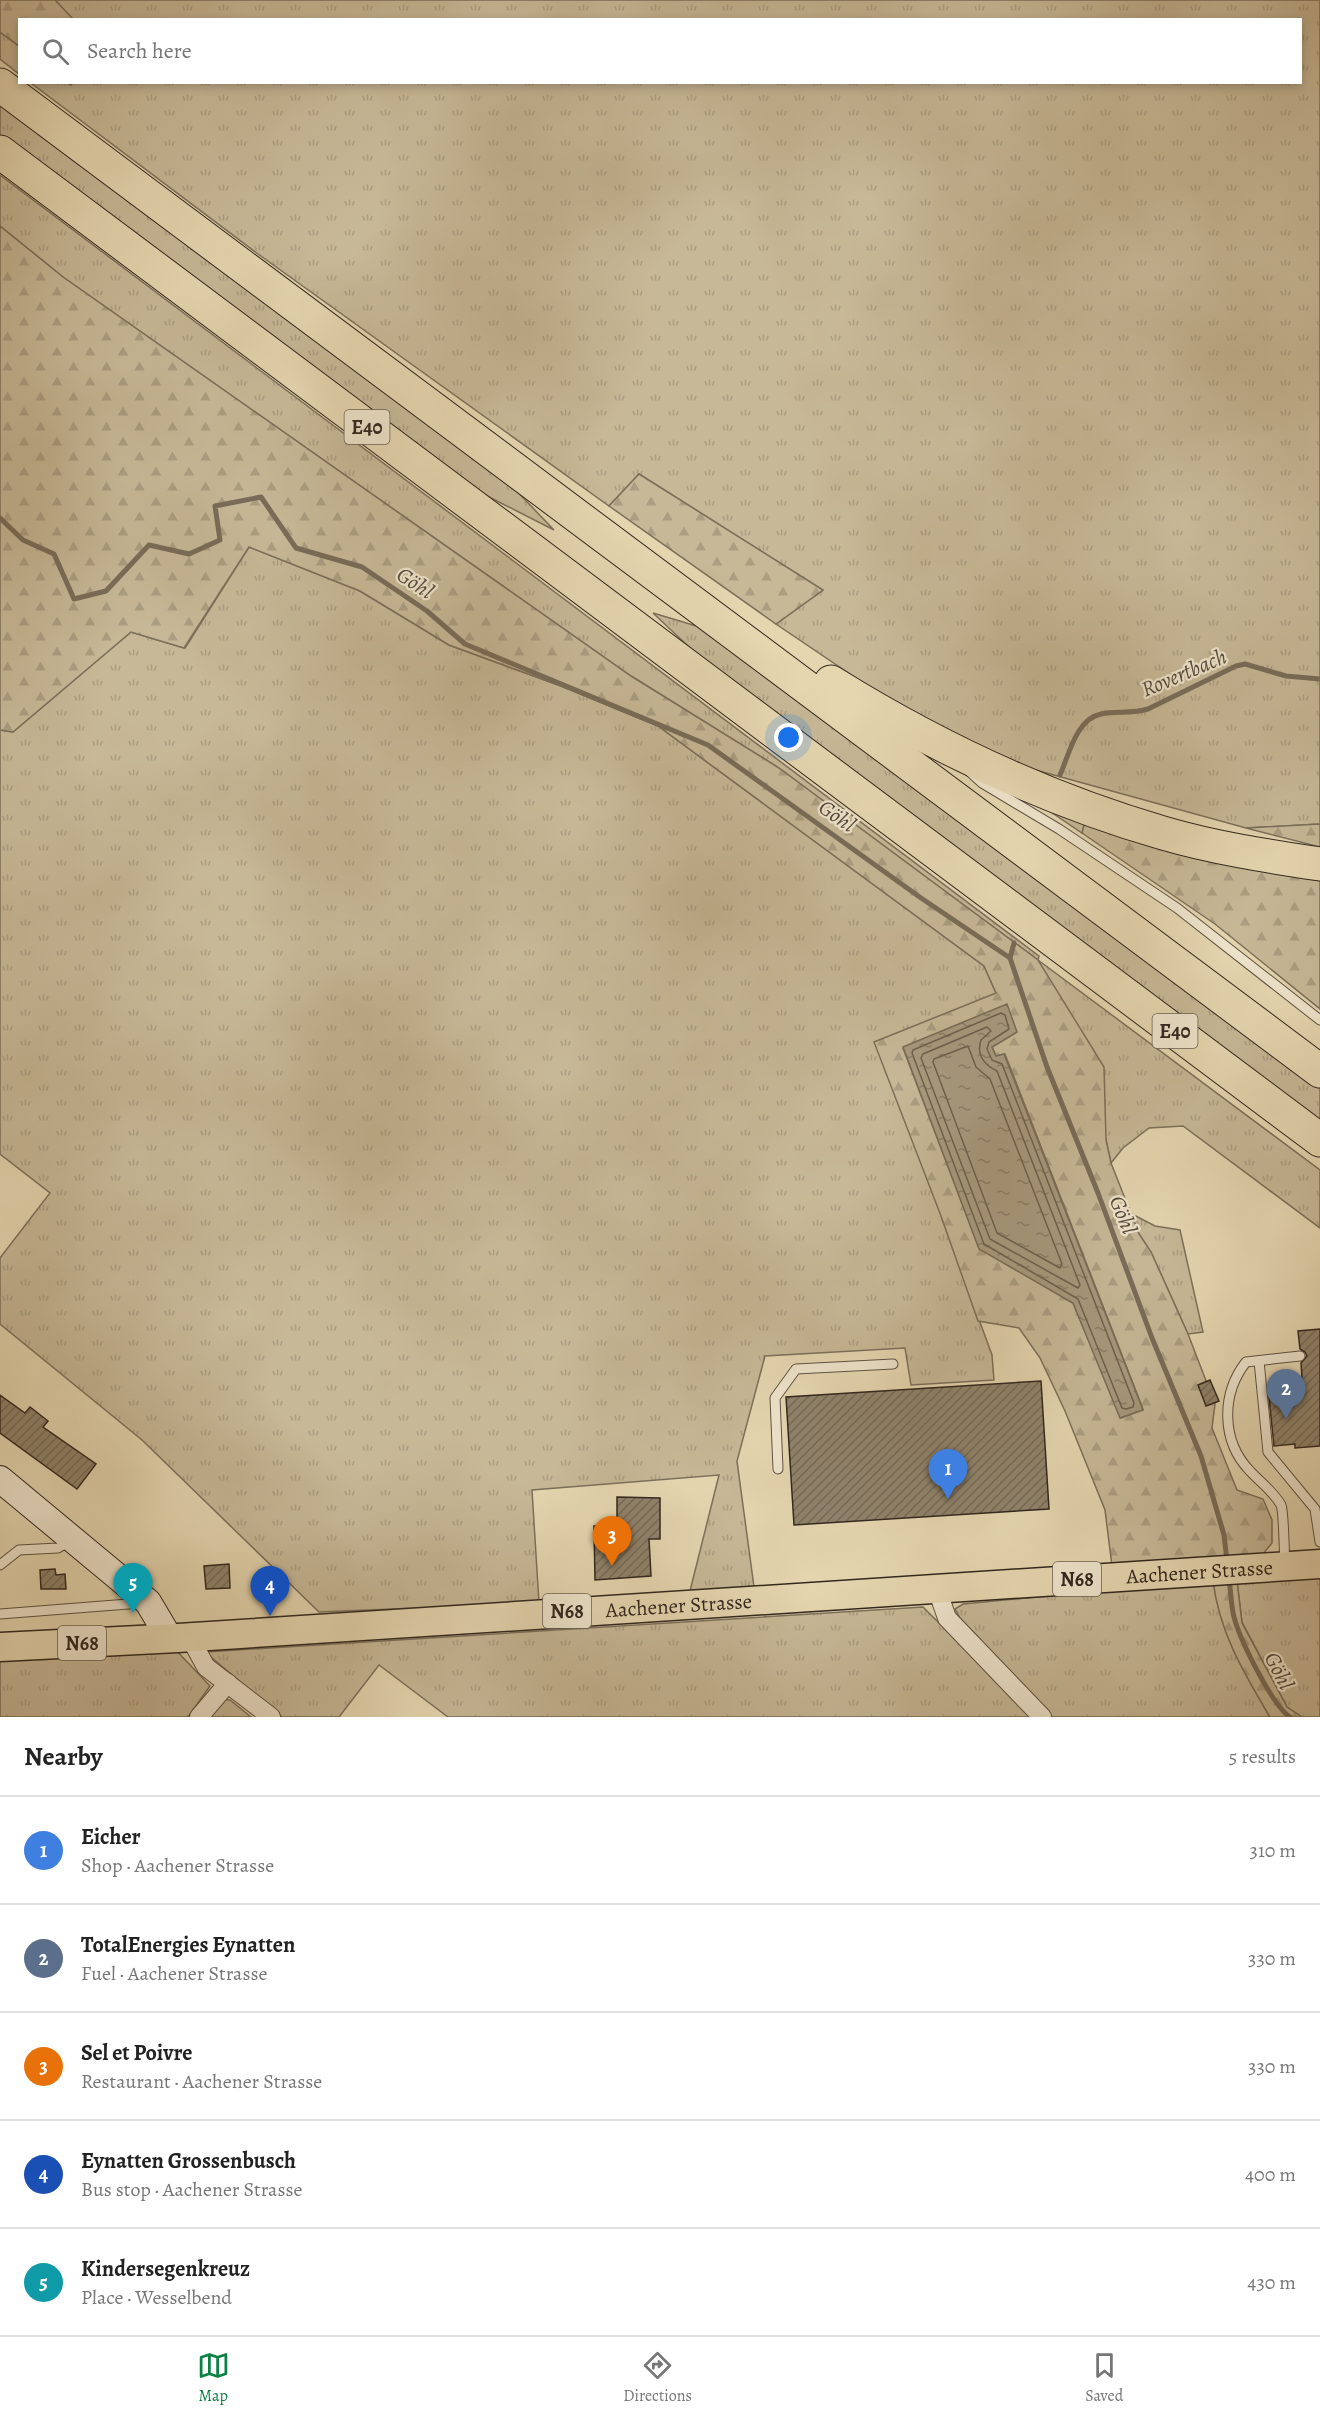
<!DOCTYPE html>
<html lang="en">
<head>
<meta charset="utf-8">
<style>
  body { margin:0; font-family:Alegreya,serif; background:#f2f2f2; color:#222 }
  .you { position:absolute; left:789px; top:738px; width:21px; height:21px; margin:-15px; border:4px solid #fff; border-radius:50%; background:#1a73e8; box-shadow:0 0 0 9px #1a73e833 }
  .badge { display:grid; place-items:center; width:39px; height:39px; border-radius:50%; background:#0b8043; color:#fff; font-size:20px; font-weight:700 }
  .pin { position:absolute; translate:-50% -50px; filter:drop-shadow(0 2px 3px #0008) }
  .pin::after { content:''; position:absolute; top:32px; width:21px; height:18px; background:inherit; clip-path:polygon(0 0,100% 0,50% 100%) }
  .list { margin:0; padding:0; list-style:none }
  h2 { display:flex; justify-content:space-between; align-items:center; height:78px; margin:0; padding:0 24px; font-size:26px }
  h2 small { font-size:20px; font-weight:400; color:#767676 }
  .list li { display:grid; grid-template-columns:39px 1fr auto; gap:18px; align-items:center; box-sizing:border-box; height:108px; padding:0 24px; border-top:2px solid #e0e0e0 }
  .list b { display:block; font-size:22px; white-space:nowrap }
  .list p { margin:0; font-size:20px; white-space:nowrap; color:#767676 }
  .list em { font-size:20px; font-style:normal; color:#767676 }
  .icon { flex:none; width:33px; height:33px; fill:none; stroke:currentColor; stroke-width:2; stroke-linecap:round; stroke-linejoin:round }
  .map { position:relative; flex:none; width:1320px; height:1717px; overflow:hidden }
  .search { position:absolute; background:#fff; box-shadow:0 3px 9px #0003; left:18px; right:18px; top:18px; height:66px; display:flex; align-items:center; gap:15px; box-sizing:border-box; padding:0 21px; border-radius:0px; color:#767676; font-size:22px }
  .sheet { height:618px; background:#fff }
  nav { display:flex; justify-content:space-around; align-items:center; box-sizing:border-box; height:84px; border-top:2px solid #e0e0e0; background:#fff; font-size:16px; color:#767676 }
  nav a { display:grid; justify-items:center; gap:3px }
  nav .on { color:#0b8043 }
  .map>svg:first-child { display:block }
</style>
</head>
<body>
<div class="map">
<svg width="1320" height="1717" viewBox="0 0 1320 1717">
  <defs>
    <pattern id="grass-tufts" width="24" height="20" patternUnits="userSpaceOnUse" patternTransform="scale(1.5)"><rect width="24" height="20" fill="#c7b897"/><path d="M3 7l-1-3M5 7V3M7 7l1-3M15 17l-1-3M17 17v-4M19 17l1-3" fill="none" stroke="#ab9e82"/></pattern>
    <pattern id="forest-firs" width="22" height="20" patternUnits="userSpaceOnUse" patternTransform="scale(1.5)"><rect width="22" height="20" fill="#c7b897"/><path d="M5 1l3.5 6h-7zM16 11l3.5 6h-7z" fill="#ab9e82"/></pattern>
    <pattern id="water-ripples" width="26" height="14" patternUnits="userSpaceOnUse" patternTransform="scale(1.5)"><rect width="26" height="14" fill="#a89a7f"/><path d="M2 4q2-2 4 0t4 0M15 11q2-2 4 0t4 0" fill="none" stroke="#897e67"/></pattern>
    <pattern id="building-hatch" width="6" height="6" patternUnits="userSpaceOnUse" patternTransform="scale(1.5)"><rect width="6" height="6" fill="#8f826a"/><path d="M-1 1l2-2M0 6l6-6M5 7l2-2" fill="none" stroke="#756a57"/></pattern>
  </defs>
  <rect width="100%" height="100%" fill="#e5d6b0"/>
  <filter id="stains"><feTurbulence type="fractalNoise" baseFrequency=".00333" numOctaves="4"/><feColorMatrix values="0 0 0 0 .2 0 0 0 0 .09 0 0 0 0 .02 0 0 0 .5 -.17"/></filter>
  <radialGradient id="worn" r=".72"><stop offset=".6" stop-color="#630" stop-opacity="0"/><stop offset="1" stop-color="#630" stop-opacity=".3"/></radialGradient>
  <g fill="url(#grass-tufts)" stroke="#7c705b" stroke-width="1.5">
    <polygon points="55,0 1320,0 1320,824 1246,828 1032,769 955,737 887,699 776,624 823,590 639,474 609,506 258,254 31,83 67,83 71,85 73,82 1300,82 1300,20 73,20"/>
    <polygon points="0,32 19,46 19,74 0,59"/>
    <polygon points="0,94 508,482 554,530 456,480 0,140"/>
    <polygon points="0,175 1039,956 1038,960 1320,1170 1320,1228 1183,1126 1149,1128 1123,1148 1111,1163 1106,1140 1038,960 779,768 631,676 63,277 0,226"/>
    <polygon points="249,547 360,591 449,645 561,686 658,726 984,966 996,993 941,1216 992,1355 994,1380 911,1385 905,1348 765,1356 737,1461 754,1587 690,1591 719,1475 532,1490 539,1603 319,1612 142,1440 0,1324 0,1258 50,1193 0,1154 0,730 13,732 131,632 185,648"/>
    <polygon points="653,613 723,634 1320,1083 1320,1126 722,678"/>
    <polygon points="1039,804 1086,818 1082,833"/>
    <polygon points="1130,1213 1155,1226 1180,1230 1203,1332 1188,1334 1151,1252 1139,1234"/>
    <polygon points="1320,1578 1320,1717 1302,1717 1287,1707 1242,1622 1237,1581"/>
    <path d="M1213 1580C1219 1632 1244 1673 1270 1717H1052L960 1618 955 1609 963 1604Z"/>
    <polygon points="923,1607 1033,1717 448,1717 379,1665 339,1717 282,1717 205,1652"/>
    <polygon points="173,1647 210,1686 188,1717 0,1717 0,1661"/>
    <polygon points="216,1699 230,1700 251,1717 202,1717"/>
  </g>
  <g fill="url(#forest-firs)" stroke="#7c705b" stroke-width="1.5" fill-rule="evenodd">
    <polygon points="0,0 55,0 73,19 20,20 19,46 0,32"/>
    <path d="M0 226 63 277 631 676 779 768 1038 960 1104 1067 1106 1140 1111 1163 1139 1234 1151 1252 1188 1334 1215 1404 1212 1428 1237 1490 1263 1499 1272 1520V1543L1262 1555 1112 1566 1105 1510 1065 1411 1040 1358 1019 1328 978 1321 941 1216 874 1042 996 993 984 966 658 726 561 686 449 645 360 591 249 547 184 648 131 632 13 732 0 730ZM1017 1032 992 1047 996 1056 1005 1054 1143 1409 1121 1418 1073 1303 979 1248 903 1048Z"/>
    <polygon points="639,474 823,590 776,624 609,506"/>
    <polygon points="1086,818 1320,872 1320,1009 1215,924 1082,833"/>
    <polygon points="1320,824 1320,847 1246,828"/>
    <path d="M1213 1580 1237 1581 1242 1623 1287 1707 1302 1717H1270C1244 1673 1219 1632 1213 1580Z"/>
  </g>
  <polygon fill="url(#water-ripples)" stroke="#796c59" stroke-width="1.5" points="1007,1004 1017,1032 992,1047 996,1056 1004,1054 1143,1410 1120,1418 1073,1303 979,1249 903,1047"/>
  <g fill="none" stroke-linecap="round" stroke-linejoin="round">
    <g stroke="#6d604f" stroke-width="1.5">
      <polygon points="1001,1013 1005,1015 1009,1029 989,1042 987,1049 992,1060 1002,1064 1134,1403 1133,1407 1126,1409 1122,1408 1078,1299 984,1244 912,1053 913,1050"/>
      <path d="M987 1027 991 1031 981 1040C976 1055 985 1065 997 1071L1080 1285 1078 1288 990 1239 921 1058 923 1054Z"/>
      <polygon points="968,1046 976,1067 990,1079 1062,1264 1060,1268 997,1233 933,1062 934,1059"/>
    </g>
    <g stroke="#796c59" stroke-width="5">
      <polyline points="0,518 23,540 54,554 74,599 106,591 149,545 189,554 220,540 215,506 261,497 296,548 362,567 427,611 465,644 708,745 921,898 1010,958 1047,1067 1098,1193 1152,1338 1201,1456 1224,1535 1227,1561"/>
      <path d="M1060 775C1069 755 1076 719 1101 714 1117 711 1132 714 1148 709L1236 666 1245 664 1286 676 1320 679"/>
      <polyline points="1010,958 1014,943"/>
      <path d="M1229 1580C1231 1592 1231 1605 1234 1617 1240 1640 1272 1705 1290 1717"/>
    </g>
  </g>
  <g fill="url(#building-hatch)" stroke="#32271f" stroke-width="1.5">
    <polygon points="1320,1329 1320,1446 1295,1448 1295,1444 1274,1446 1269,1397 1303,1393 1301,1363 1307,1356 1305,1352 1300,1349 1298,1331"/>
    <polygon points="1210,1380 1219,1401 1206,1406 1198,1385"/>
    <polygon points="1041,1381 1049,1509 794,1525 786,1397"/>
    <polygon points="0,1395 25,1413 30,1407 48,1421 43,1427 96,1464 77,1489 0,1433"/>
    <polygon points="617,1497 660,1498 660,1539 649,1539 651,1576 595,1580 594,1526 617,1525"/>
    <polygon points="229,1564 230,1588 206,1589 204,1566"/>
    <polygon points="55,1569 56,1575 65,1574 66,1589 41,1589 40,1570"/>
  </g>
  <g fill="none" stroke-linecap="round" stroke-linejoin="round">
    <defs>
      <g id="lane">
        <polyline points="970,772 982,783 1059,829 1177,908 1320,1020"/>
        <polyline points="1259,1361 1268,1452 1315,1509 1320,1542"/>
        <polyline points="778,1469 775,1398 796,1369 893,1364"/>
        <path d="M1285 1564C1284 1553 1284 1512 1281 1505 1273 1491 1260 1482 1250 1471 1221 1441 1221 1394 1246 1362L1300 1356"/>
        <polyline points="0,1565 19,1550 58,1548 71,1540"/>
        <polyline points="0,1614 141,1603"/>
      </g>
      <g id="street">
        <polyline points="939,1589 940,1598 947,1618 1042,1717"/>
        <polyline points="194,1637 195,1647 206,1667 271,1717"/>
        <polyline points="199,1717 228,1683"/>
      </g>
      <polyline id="secondary" points="0,1479 148,1602 164,1629 165,1639"/>
      <g id="primary">
        <path id="s1" d="M0 1647 178 1638 1320 1564"/>
      </g>
      <g id="highway">
        <polyline points="0,85 1320,1071"/>
        <polyline points="0,152 1320,1140"/>
        <path d="M831 682C934 746 1046 799 1163 833 1214 848 1267 856 1320 864"/>
      </g>
    </defs>
    <use href="#lane" stroke="#5f5343" stroke-width="11"/>
    <use href="#street" stroke="#5f5343" stroke-width="20"/>
    <use href="#secondary" stroke="#32271f" stroke-width="28"/>
    <use href="#primary" stroke="#32271f" stroke-width="31"/>
    <use href="#highway" stroke="#32271f" stroke-width="35"/>
    <use href="#lane" stroke="#eee4cc" stroke-width="9"/>
    <use href="#street" stroke="#eee4cc" stroke-width="18"/>
    <use href="#secondary" stroke="#eee4cc" stroke-width="26"/>
    <use href="#primary" stroke="#e5d6b0" stroke-width="28"/>
    <use href="#highway" stroke="#e5d6b0" stroke-width="33"/>
  </g>
  <g text-anchor="middle" dominant-baseline="central" stroke-width="4.5" stroke-linejoin="round" paint-order="stroke">
    <g fill="#eee4cc" stroke="#6a6053" stroke-width="1.5">
      <rect x="344.5" y="410" width="45" height="34" rx="4.5"/>
      <rect x="1152.5" y="1014" width="45" height="34" rx="4.5"/>
      <rect x="1053" y="1562" width="48" height="34" rx="4.5"/>
      <rect x="543" y="1594" width="48" height="34" rx="4.5"/>
      <rect x="58" y="1626" width="48" height="34" rx="4.5"/>
    </g>
    <g font-size="20" font-weight="bold" fill="#32271f">
      <text x="367" y="427">E40</text>
      <text x="1175" y="1031">E40</text>
      <text x="1077" y="1579">N68</text>
      <text x="567" y="1611">N68</text>
      <text x="82" y="1643">N68</text>
    </g>
    <g font-size="21" fill="#32271f" stroke="#eee4cc">
      <text stroke="none"><textPath href="#s1" startOffset="1202">Aachener Strasse</textPath></text>
      <text stroke="none"><textPath href="#s1" startOffset="680">Aachener Strasse</textPath></text>
    </g>
    <g font-size="22" font-style="italic" fill="#554a3c" stroke="#eee4cc">
      <text transform="translate(415 583) rotate(34)">Göhl</text>
      <text transform="translate(1184 673) rotate(-23)">Rovertbach</text>
      <text transform="translate(837 816) rotate(35)">Göhl</text>
      <text transform="translate(1123 1215) rotate(68)">Göhl</text>
      <text transform="translate(1279 1671) rotate(63)">Göhl</text>
    </g>
  </g>
  <rect width="100%" height="100%" filter="url(#stains)"/>
  <rect width="100%" height="100%" fill="url(#worn)"/>
</svg>
<div class="you"></div>
<div class="pin badge" style="left:948px;top:1499px;background:#3f7fe0">1</div>
<div class="pin badge" style="left:1286px;top:1419px;background:#5c6f8a">2</div>
<div class="pin badge" style="left:612px;top:1566px;background:#e8710a">3</div>
<div class="pin badge" style="left:270px;top:1616px;background:#1a4fb4">4</div>
<div class="pin badge" style="left:133px;top:1613px;background:#0f9aa8">5</div>
<div class="search"><svg class="icon" aria-label="search" viewBox="0 0 24 24"><circle cx="10" cy="10" r="6"/><path d="M15 15l6 6"/></svg>Search here</div>
</div>
<section class="sheet">
<h2>Nearby<small>5 results</small></h2>
<ul class="list">
<li><span class="badge" style="background:#3f7fe0">1</span><div><b>Eicher</b><p>Shop · Aachener Strasse</p></div><em>310 m</em></li>
<li><span class="badge" style="background:#5c6f8a">2</span><div><b>TotalEnergies Eynatten</b><p>Fuel · Aachener Strasse</p></div><em>330 m</em></li>
<li><span class="badge" style="background:#e8710a">3</span><div><b>Sel et Poivre</b><p>Restaurant · Aachener Strasse</p></div><em>330 m</em></li>
<li><span class="badge" style="background:#1a4fb4">4</span><div><b>Eynatten Grossenbusch</b><p>Bus stop · Aachener Strasse</p></div><em>400 m</em></li>
<li><span class="badge" style="background:#0f9aa8">5</span><div><b>Kindersegenkreuz</b><p>Place · Wesselbend</p></div><em>430 m</em></li>
</ul>
</section>
<nav>
<a class="on"><svg class="icon" aria-label="map" viewBox="0 0 24 24"><path d="M3 6l6-2 6 2 6-2v14l-6 2-6-2-6 2zM9 4v14M15 6v14"/></svg>Map</a>
<a><svg class="icon" aria-label="directions" viewBox="0 0 24 24"><path d="M12 3l9 9-9 9-9-9zM9 14v-3h6M13 9l2 2-2 2"/></svg>Directions</a>
<a><svg class="icon" aria-label="saved" viewBox="0 0 24 24"><path d="M7 4h10v16l-5-4-5 4z"/></svg>Saved</a>
</nav>
</body>
</html>
